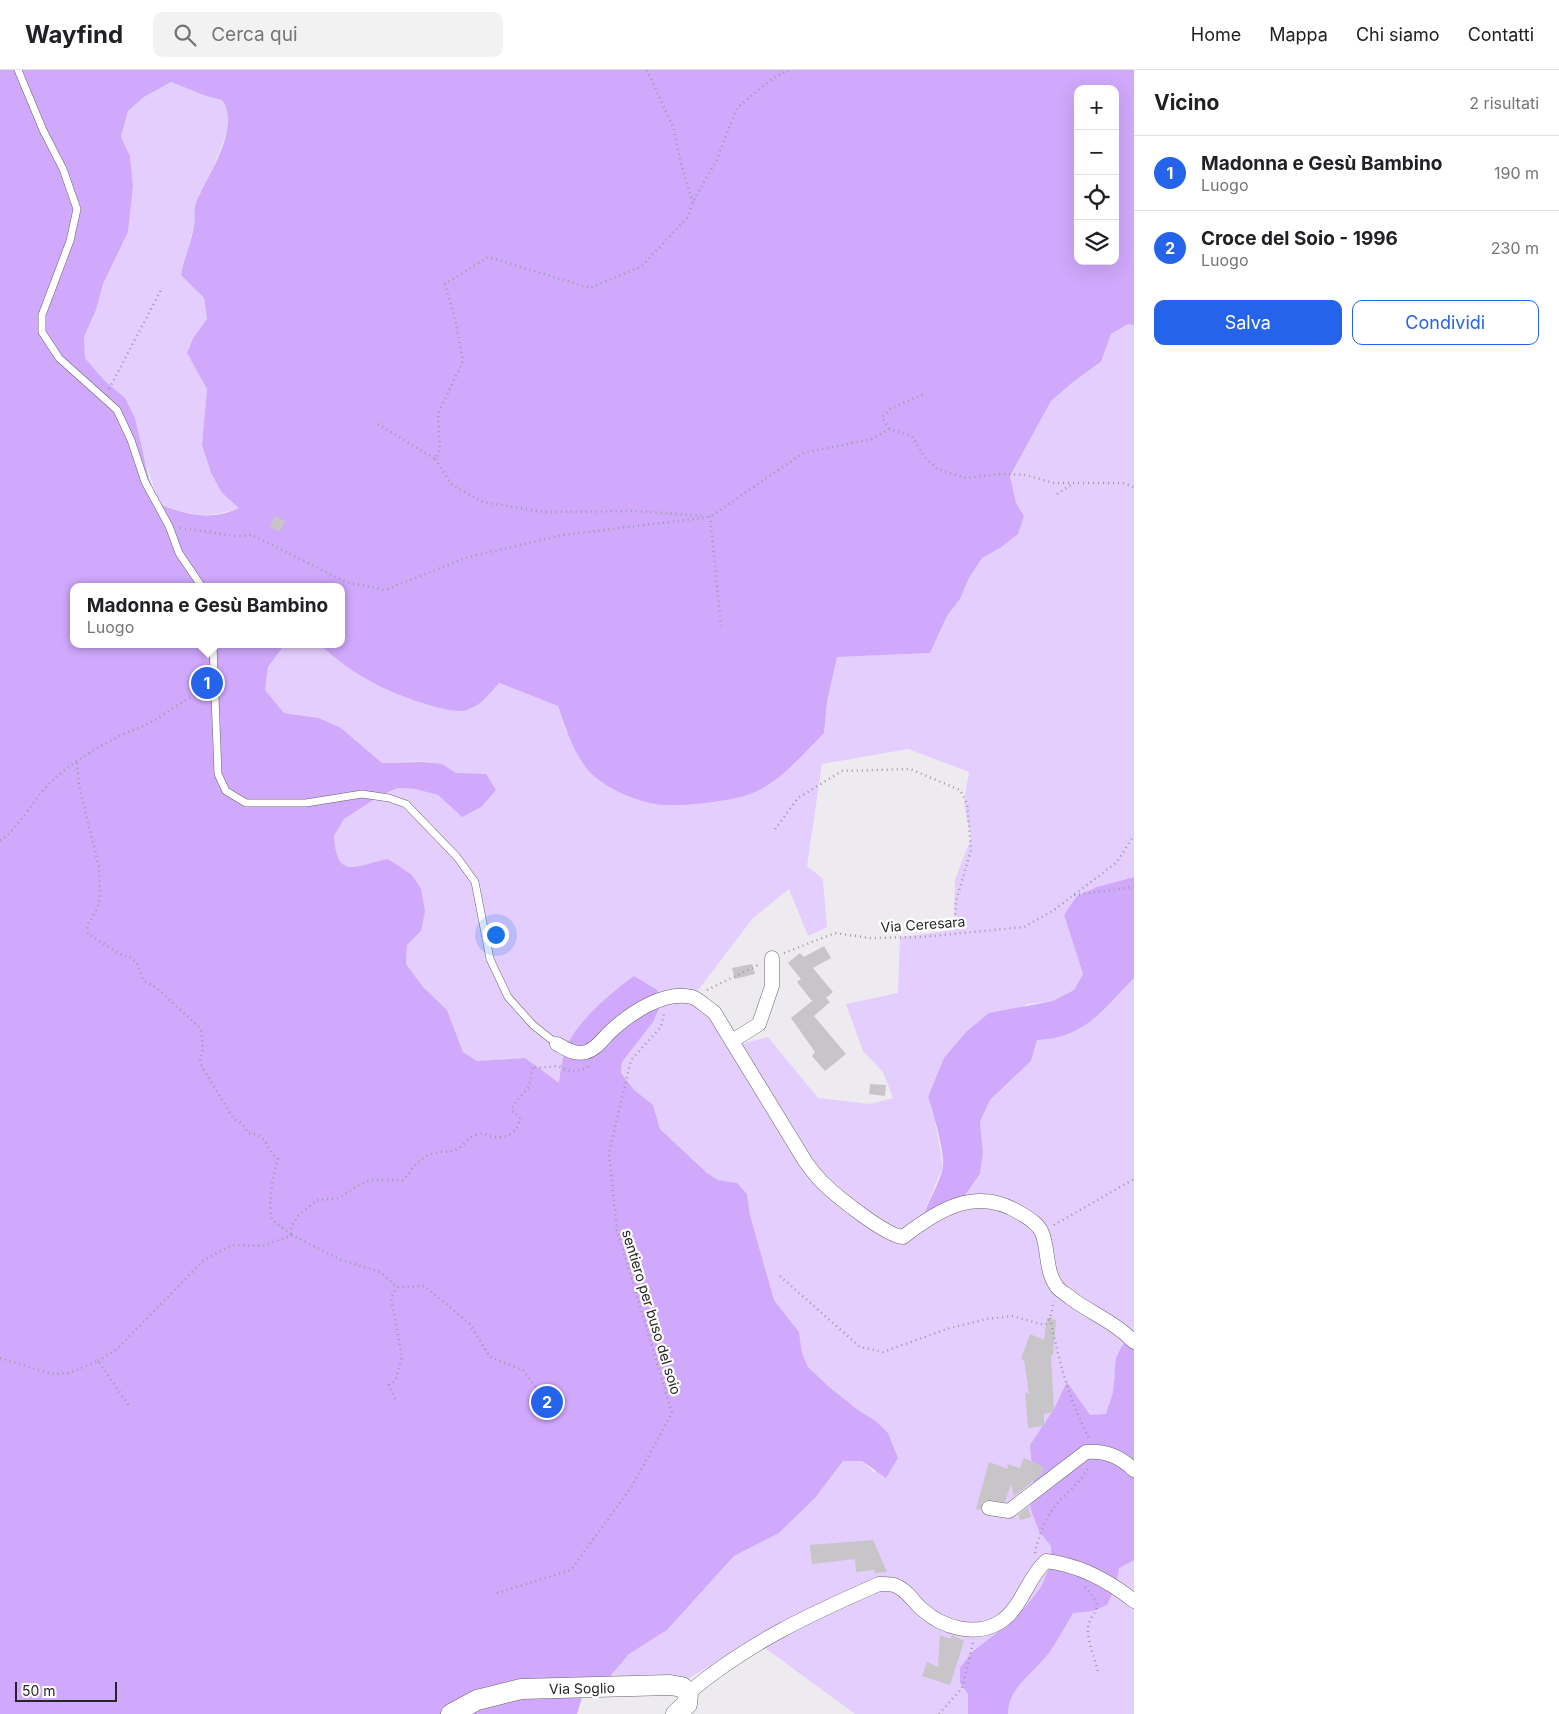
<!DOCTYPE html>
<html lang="it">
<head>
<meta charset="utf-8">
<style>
  body { margin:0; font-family:Inter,sans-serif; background:#f2f2f2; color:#202124 }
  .controls { position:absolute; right:15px; top:15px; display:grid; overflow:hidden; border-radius:10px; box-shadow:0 5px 20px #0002 }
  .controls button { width:45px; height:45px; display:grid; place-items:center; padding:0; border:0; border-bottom:1px solid #e0e0e0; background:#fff; color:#202124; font:25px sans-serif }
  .scale { position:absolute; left:15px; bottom:12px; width:102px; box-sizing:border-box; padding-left:5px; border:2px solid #252526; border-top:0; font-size:14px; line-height:18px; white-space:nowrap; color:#252526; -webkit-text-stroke:4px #fff; paint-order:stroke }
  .you { position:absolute; left:495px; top:864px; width:18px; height:18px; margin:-12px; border:4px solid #fff; border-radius:50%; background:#1a73e8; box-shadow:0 0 0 8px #1a73e833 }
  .badge { display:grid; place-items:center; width:32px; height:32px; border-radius:50%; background:#2563eb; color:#fff; font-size:16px; font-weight:700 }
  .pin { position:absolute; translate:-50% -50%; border:2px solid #fff; box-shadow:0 1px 5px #0006 }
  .popup { position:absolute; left:70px; top:513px; width:275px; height:65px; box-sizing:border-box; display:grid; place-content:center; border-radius:10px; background:#fff; filter:drop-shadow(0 1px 4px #0005); font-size:16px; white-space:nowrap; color:#757577 }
  .popup b { font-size:19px; color:#202124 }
  .popup::after { content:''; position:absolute; left:50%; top:100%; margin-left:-10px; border:10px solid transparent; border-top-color:#fff }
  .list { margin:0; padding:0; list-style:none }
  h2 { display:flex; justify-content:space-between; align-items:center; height:65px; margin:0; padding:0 20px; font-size:21px }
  h2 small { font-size:16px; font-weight:400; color:#757577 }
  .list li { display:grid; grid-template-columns:32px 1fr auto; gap:15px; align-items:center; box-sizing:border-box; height:75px; padding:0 20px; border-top:1px solid #e0e0e0 }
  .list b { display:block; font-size:19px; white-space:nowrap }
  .list p { margin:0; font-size:16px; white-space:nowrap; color:#757577 }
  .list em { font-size:16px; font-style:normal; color:#757577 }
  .actions { display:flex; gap:10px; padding:15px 20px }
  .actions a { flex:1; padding:11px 0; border:1px solid #2563eb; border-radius:10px; text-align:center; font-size:18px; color:#2563eb }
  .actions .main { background:#2563eb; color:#fff }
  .icon { flex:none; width:28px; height:28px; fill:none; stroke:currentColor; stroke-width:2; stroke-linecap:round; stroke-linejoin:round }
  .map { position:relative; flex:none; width:1134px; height:1644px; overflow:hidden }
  header { display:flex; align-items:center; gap:30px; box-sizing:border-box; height:70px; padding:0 25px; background:#fff; border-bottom:1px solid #e0e0e0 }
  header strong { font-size:24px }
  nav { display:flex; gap:28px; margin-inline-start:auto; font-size:18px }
  .search { width:350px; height:45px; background:#f2f2f2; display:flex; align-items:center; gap:12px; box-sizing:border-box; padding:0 18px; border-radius:10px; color:#757577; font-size:19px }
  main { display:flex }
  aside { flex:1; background:#fff }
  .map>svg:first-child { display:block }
</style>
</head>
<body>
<header>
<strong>Wayfind</strong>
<div class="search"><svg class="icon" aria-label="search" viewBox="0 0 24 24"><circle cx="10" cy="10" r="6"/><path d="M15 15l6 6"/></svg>Cerca qui</div>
<nav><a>Home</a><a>Mappa</a><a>Chi siamo</a><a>Contatti</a></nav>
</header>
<main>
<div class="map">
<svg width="1134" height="1644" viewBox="0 0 1134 1644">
  <rect width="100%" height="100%" fill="#edebef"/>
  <g fill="#e4cefe" fill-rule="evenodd">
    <path d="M171 12 206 26 222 30 227 37 230 54 212 100 195 136V152L181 204 204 228 207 249 193 268 187 283 207 319 202 375 211 403 222 423 239 438C207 449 191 446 159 434L125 328 104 310 85 288 84 267 96 240 103 214 128 162 133 116 130 86 121 67 128 41 144 27Z"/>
    <path d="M1128 254 1134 255V807L1097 817 1064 845 1083 904 1074 920 1054 931 1027 934 936 1011 928 1027 935 1051 943 1096 925 1140 957 1137 980 1105 983 1083 980 1053 990 1030 1031 991 1037 970C1085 968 1104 940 1134 908V1644H855L754 1570 686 1610H607L629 1584 667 1560 734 1486 779 1463 815 1428 843 1391H862L874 1402 898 1388 888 1363 877 1352 858 1340 828 1316 808 1297 802 1283 799 1262 774 1230 750 1145 747 1124 737 1113 718 1110 707 1103 660 1059 653 1035 633 1020 621 1003 622 992 653 952 559 1014 525 988 477 991 463 982 447 940 423 917 406 894 407 875 421 861C421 818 425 814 388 789 358 794 337 813 334 766L344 749 381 725 398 718 415 719 438 725 462 747 456 703C431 687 410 692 382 693L341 658 319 648 284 643 265 620 268 597 285 574H319C353 605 385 622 429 635 440 638 456 643 467 640 482 635 489 624 498 613L558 636 566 662 770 713 793 695 824 663 827 632 837 587 930 583 947 546 960 529 969 508 982 488 1000 478 1024 446 1016 433 1010 406 1051 331 1073 312 1101 293 1111 264ZM908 679 969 702 964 733 971 768 955 810 954 860 900 867 898 923 846 934 863 981 883 1002 893 1028 870 1034 818 1028 768 967 730 977 696 923 753 848 789 819 808 866 827 857 823 809 807 796 822 694Z"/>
  </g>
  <g fill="#d0a8fc" fill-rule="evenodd">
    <path d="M0 0H1134V255L1128 254 1111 264 1101 292 1073 312 1051 331 1010 406 1016 433 1024 446 1018 464 1000 478 982 488 969 508 960 529 947 546 930 583 837 587 827 632 824 663C802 685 778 715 747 725 731 731 673 738 656 734 633 730 605 718 589 701 574 684 565 657 558 636L499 613C489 624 482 635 467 640 456 643 440 638 429 635 385 622 353 605 319 574H341V517H73V574H285L268 597 265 620 284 643 319 648 341 658 382 693 422 692 442 694 456 703 486 704 496 720 481 737 462 747 438 725 415 719 398 718 381 725 344 749 334 766C337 813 358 794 388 789L412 805 421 819 425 841 421 861 407 875 406 894 423 917 447 940 463 982 477 991 525 988 559 1013C561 999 562 985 569 972 580 949 613 921 634 906L657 920 662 932 653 952 622 992 621 1003 634 1020 653 1035 660 1059 707 1103 718 1110 737 1113 747 1124 750 1145 774 1230 799 1262 802 1283 808 1297 828 1316 858 1340 877 1352 888 1363 898 1388 886 1408 862 1391H843L815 1428 779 1463 734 1486 667 1560 629 1584 607 1610 475 1624 441 1644H0ZM171 12 206 26 222 30C242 57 207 106 196 133 193 140 196 149 194 156 191 173 184 188 181 205L204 228 207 249 193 268 187 283 207 319 202 375 211 403 222 423 239 438C212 451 186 445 159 434L149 409 135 348 125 328 104 310 85 288 84 267 96 240 103 214 128 162 133 116 130 86 121 67 128 41 144 27ZM1078 19H1115V191H1078Z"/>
    <path d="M1134 807V908C1103 940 1085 968 1037 970L1031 991 990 1030 980 1052 983 1083 980 1104 957 1137 922 1152C926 1133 939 1116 943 1097 945 1082 933 1042 928 1027L944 988 966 962 989 943 1053 931 1074 920 1083 904 1064 845 1077 826 1097 817Z"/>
    <path d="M1130 1266 1134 1268V1490L1119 1498 1116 1516 1107 1535 1093 1541 1073 1543C1066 1555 1059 1568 1051 1580 1037 1601 1007 1617 1008 1644H968V1624L960 1613V1598L972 1582 1012 1551 1028 1534 1041 1517 1051 1494V1476L1039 1461 1030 1437 1034 1420 1030 1375 1054 1339 1067 1312 1090 1345 1106 1344C1108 1336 1112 1328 1113 1321 1118 1293 1109 1291 1130 1266Z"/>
    <polygon points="583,1624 577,1644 466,1644 519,1627"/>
  </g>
  <g fill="#c7c5c8">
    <polygon points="275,446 285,451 280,461 270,457"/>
    <polygon points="824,876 831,888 813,898 833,922 826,928 830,932 814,946 846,984 825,1001 812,986 815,982 791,948 812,931 797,912 801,909 788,893 800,883 804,887"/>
    <polygon points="752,894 755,904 735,909 732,898"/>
    <polygon points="870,1014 886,1015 885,1026 869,1024"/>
    <polygon points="1047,1248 1056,1250 1053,1285 1051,1285 1054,1342 1044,1344 1044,1356 1028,1358 1025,1322 1029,1324 1024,1290 1021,1289 1030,1264 1044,1270"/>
    <polygon points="1024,1388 1044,1397 1041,1405 1014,1426 1011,1414 1005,1432 986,1430 982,1433 981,1440 976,1439 989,1392 1008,1399 1007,1394 1020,1398"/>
    <polygon points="1028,1437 1031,1447 1020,1450 1018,1445"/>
    <polygon points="873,1470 887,1502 875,1503 874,1500 856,1502 855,1489 812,1494 810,1475"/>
    <polygon points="940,1565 950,1569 952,1565 964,1571 950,1615 922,1606 927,1592 938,1597"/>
  </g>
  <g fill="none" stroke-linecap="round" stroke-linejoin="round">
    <defs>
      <g id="lane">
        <polyline points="18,0 43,60 63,99 77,139 70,171 42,245 42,262 59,288 117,340 131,370 145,412 169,456 179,483 202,517"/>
        <polyline points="213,574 218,704 226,721 246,733 306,733 362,724 389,728 406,734 457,787 475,812 490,889 508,927 533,955 557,974"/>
      </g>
      <g id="street">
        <polyline points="732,971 759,954 772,916 772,888"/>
        <path d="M557 974C567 979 574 985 586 982 597 979 604 967 612 960 631 943 664 920 692 927 699 929 707 938 714 942L805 1091C810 1098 816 1106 822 1112 836 1126 886 1166 903 1167 939 1139 977 1116 1020 1143 1028 1148 1038 1153 1042 1163 1049 1180 1045 1201 1057 1217 1061 1222 1068 1225 1072 1229 1093 1244 1116 1253 1134 1272"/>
        <path d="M989 1438 1009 1441 1086 1382C1105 1380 1120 1386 1134 1400"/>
        <path d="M688 1623C748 1573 808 1545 879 1514 883 1514 890 1514 894 1515 907 1519 913 1532 923 1540 943 1558 976 1567 1000 1552 1022 1538 1027 1508 1046 1491 1079 1495 1108 1510 1134 1531"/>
      </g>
      <polyline id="secondary" points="451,1644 477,1630 521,1619 670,1615 682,1617 688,1623 687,1634 676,1644"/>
    </defs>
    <use href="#lane" stroke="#646366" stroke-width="8"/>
    <use href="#street" stroke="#646366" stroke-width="15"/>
    <use href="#secondary" stroke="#646366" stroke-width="21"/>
    <g stroke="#9d9c9f" stroke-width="2.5" stroke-dasharray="1 4" stroke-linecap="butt">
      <polyline points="647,0 674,59 680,90 693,133"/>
      <polyline points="109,319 161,220"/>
      <polyline points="378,354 435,389 440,379 438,344 463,291 455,249 445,214 488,187 590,218 642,196 687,148 696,126 716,91 737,38 773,8 789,0"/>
      <polyline points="889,359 882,347 891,338 924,324"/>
      <polyline points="435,389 452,415 483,432 543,442 634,441 704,446"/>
      <polyline points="1057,424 1074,413"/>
      <polyline points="710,446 721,556"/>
      <polyline points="180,458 235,466 252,465 346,512 385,520 468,487 563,465 710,447 803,383 872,369 889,359 912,366 924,386 937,399 966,408 1001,404 1026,405 1054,413 1123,413 1134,417"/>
      <path d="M77 693 79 716 99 797 100 825 98 837 87 856 88 864 122 885 129 886 137 893 143 910 158 919 201 959 203 979 200 989 202 997 234 1049 243 1054 248 1063C270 1065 264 1079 278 1089 274 1100 266 1141 273 1150 278 1156 286 1160 292 1165"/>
      <polyline points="775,759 798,728 842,701 910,699 960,720 967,733 971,780 956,831 954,863"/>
      <path d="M0 770C14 765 35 727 49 714 69 694 97 677 122 665 132 660 143 657 153 651 170 641 186 627 206 622"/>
      <polyline points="1074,825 1134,817"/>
      <polyline points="784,883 835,863 870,868 922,867 1024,857 1054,840 1117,792 1134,765"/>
      <polyline points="707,920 758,895"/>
      <polyline points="1054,1155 1134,1109"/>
      <path d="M291 1164V1157L298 1146 317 1130 339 1128 357 1116 371 1110H404C413 1097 419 1087 435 1083 443 1081 450 1083 457 1079 465 1075 469 1066 479 1064 485 1062 488 1066 493 1067 508 1069 518 1062 520 1047L512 1041 513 1035 529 1017 533 996 537 998 558 996 572 1002 587 998 588 995"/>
      <polyline points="780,1206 860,1277 883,1282 947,1259 986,1249 1012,1246 1045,1255 1050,1248 1054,1231"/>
      <path d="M1050 1248C1060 1295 1068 1327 1090 1370"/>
      <polyline points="0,1288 51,1304 69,1303 98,1291 130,1337"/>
      <polyline points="98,1291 117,1279 204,1190 232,1175 263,1176 292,1165 341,1190 380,1202 397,1217 424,1216 469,1253 490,1287 523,1300 547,1332"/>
      <polyline points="395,1329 389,1315 396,1310 402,1286 391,1228 397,1217"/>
      <path d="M1035 1483C1038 1467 1045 1449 1055 1436 1066 1423 1080 1414 1088 1398"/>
      <path d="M1085 1517C1111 1543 1086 1540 1088 1563 1089 1575 1095 1589 1098 1602"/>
      <polyline points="497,1523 571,1500 632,1416 672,1343 617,1160 609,1083 631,990 661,957 664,943"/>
      <polyline points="939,1644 962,1618 973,1573"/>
    </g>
    <use href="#lane" stroke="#fff" stroke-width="7"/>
    <use href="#street" stroke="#fff" stroke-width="14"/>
    <use href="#secondary" stroke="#fff" stroke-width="20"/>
  </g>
  <g text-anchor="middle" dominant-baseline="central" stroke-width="4.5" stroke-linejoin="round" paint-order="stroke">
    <g font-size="14" fill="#252526" stroke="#fff">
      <text transform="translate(923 854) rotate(-4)">Via Ceresara</text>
      <text transform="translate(652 1242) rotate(73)">sentiero per buso del soio</text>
      <text transform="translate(582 1618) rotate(-1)">Via Soglio</text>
    </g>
  </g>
</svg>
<div class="controls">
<button>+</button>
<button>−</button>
<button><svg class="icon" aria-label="locate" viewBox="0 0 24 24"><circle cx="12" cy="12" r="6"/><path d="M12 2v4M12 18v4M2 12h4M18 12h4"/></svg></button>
<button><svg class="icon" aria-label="layers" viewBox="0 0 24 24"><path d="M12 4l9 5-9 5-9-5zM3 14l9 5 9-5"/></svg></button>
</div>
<div class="scale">50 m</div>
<div class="you"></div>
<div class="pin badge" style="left:207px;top:613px">1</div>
<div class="popup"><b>Madonna e Gesù Bambino</b>Luogo</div>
<div class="pin badge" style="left:547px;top:1332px">2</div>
</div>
<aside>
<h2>Vicino<small>2 risultati</small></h2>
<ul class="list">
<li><span class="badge">1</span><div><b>Madonna e Gesù Bambino</b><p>Luogo</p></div><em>190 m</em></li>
<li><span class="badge">2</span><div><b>Croce del Soio - 1996</b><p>Luogo</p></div><em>230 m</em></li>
</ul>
<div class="actions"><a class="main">Salva</a><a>Condividi</a></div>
</aside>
</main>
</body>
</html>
